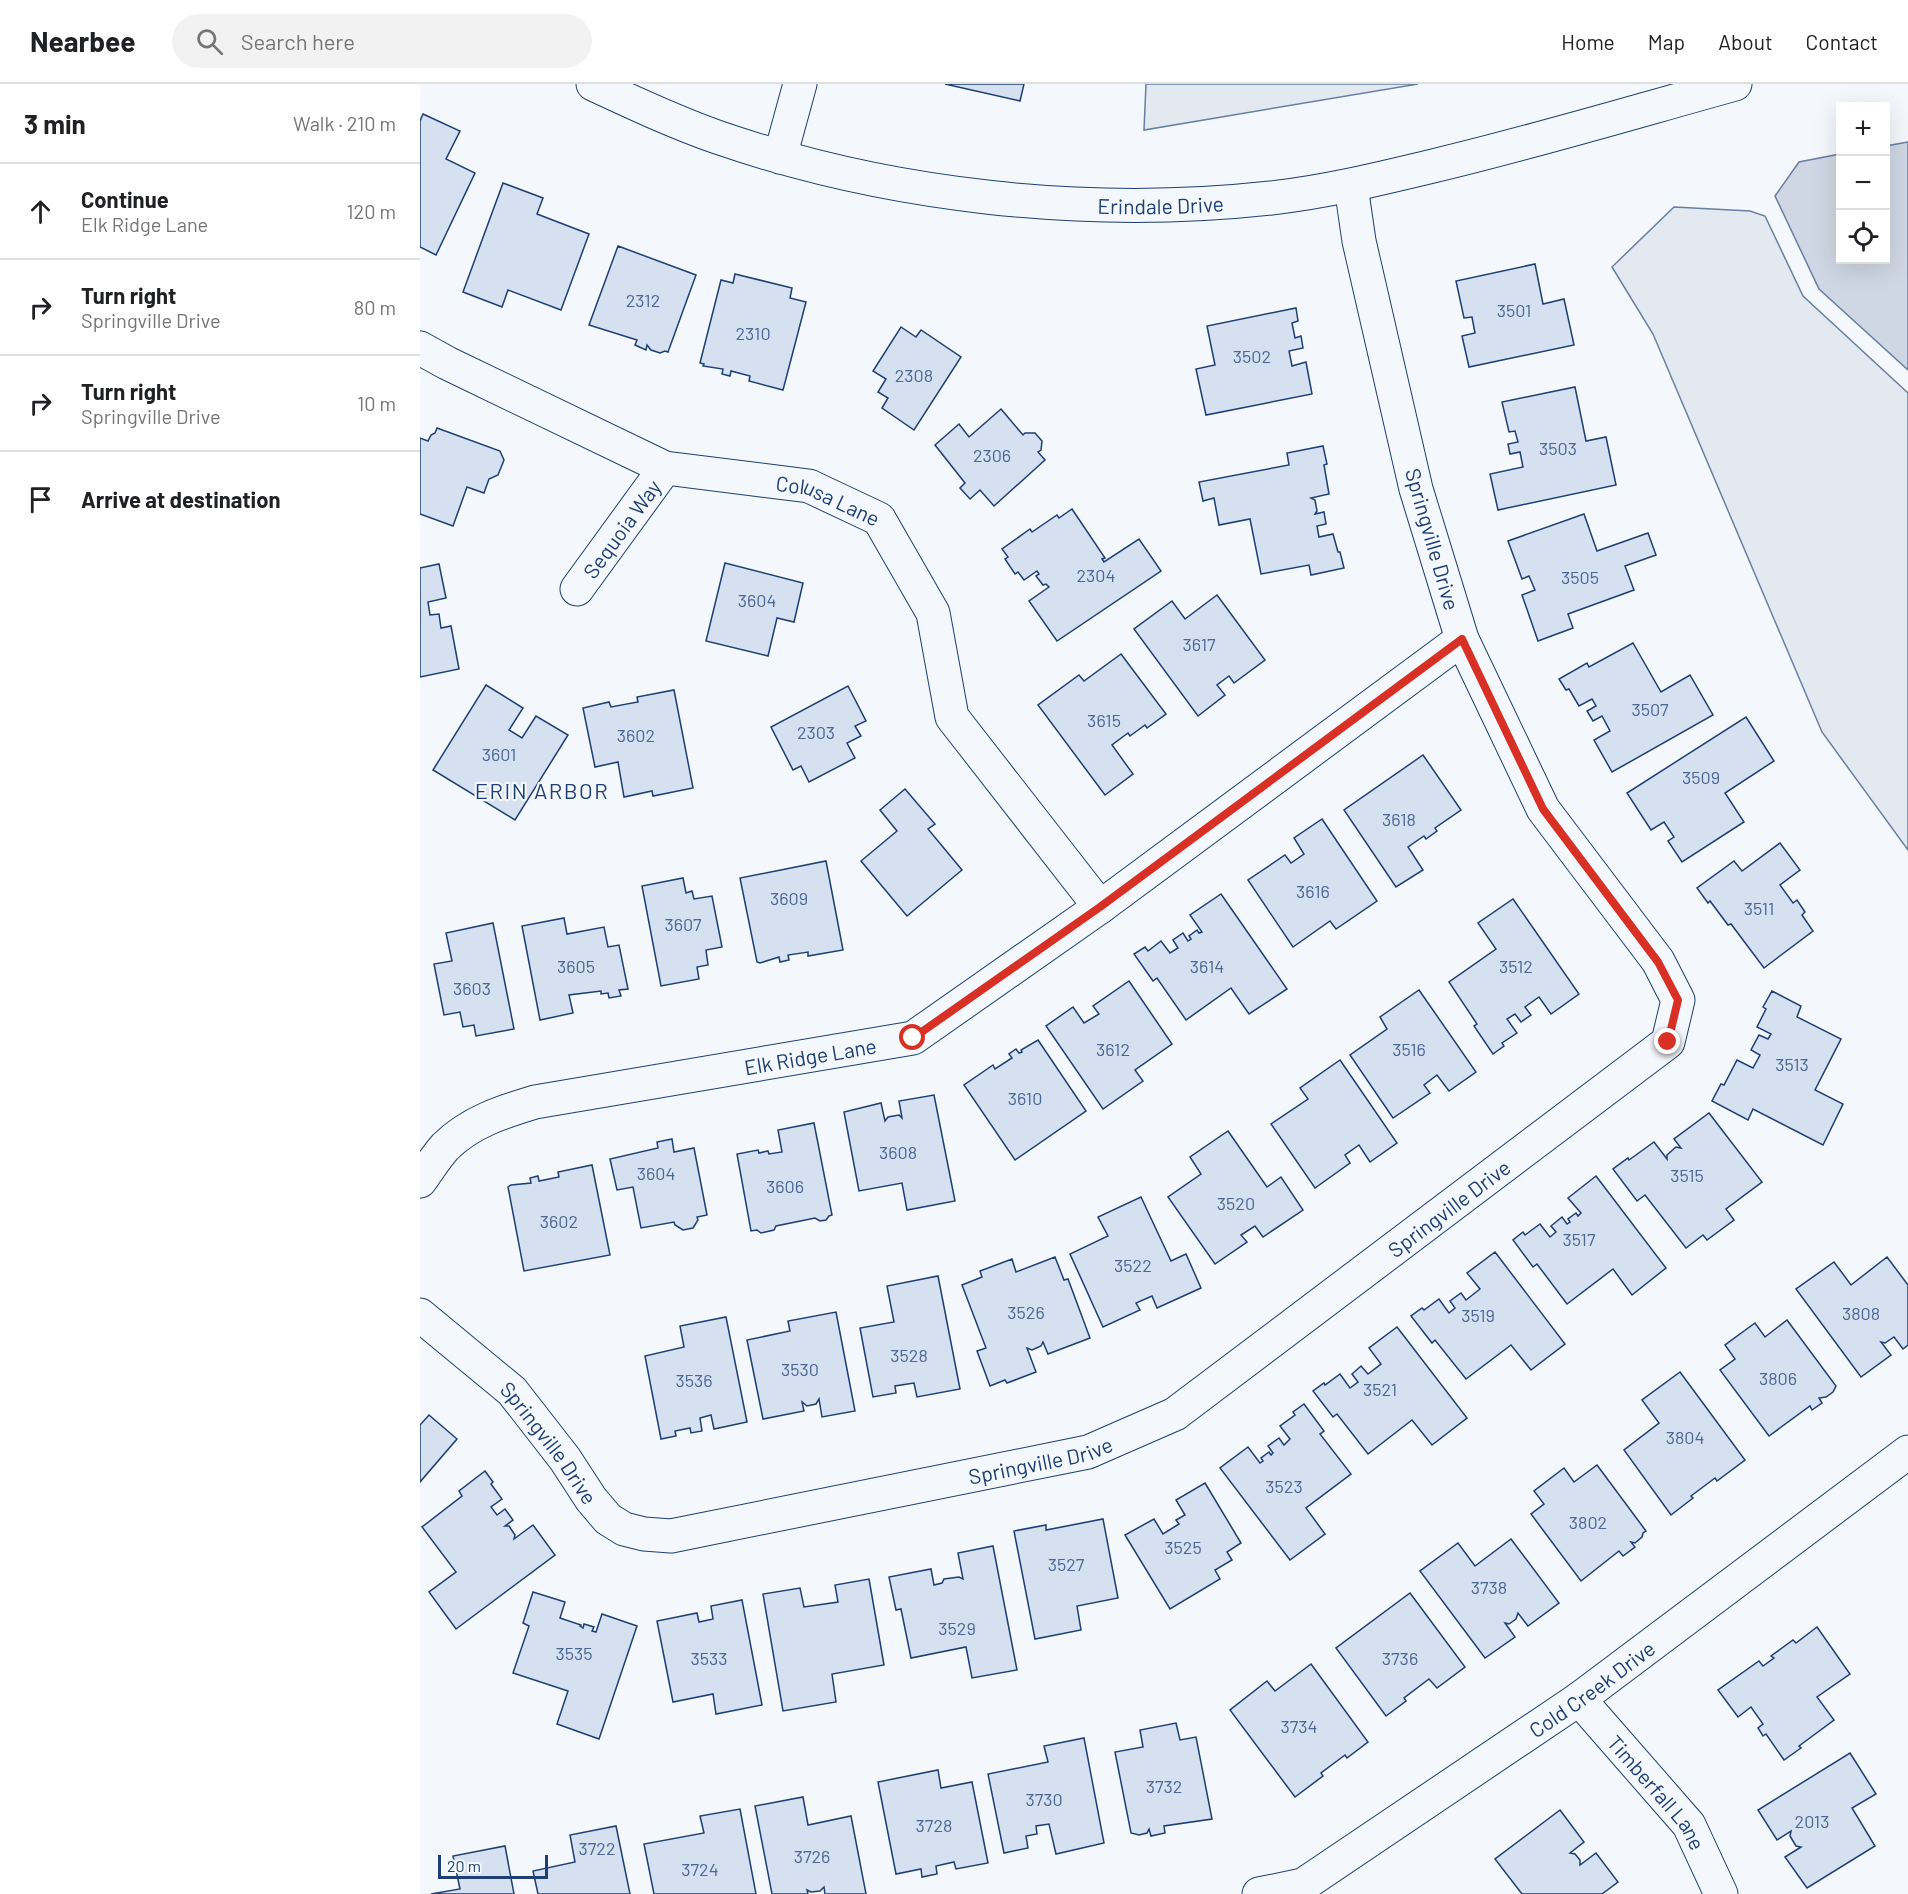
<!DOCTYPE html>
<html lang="en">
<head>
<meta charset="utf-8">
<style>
  body { margin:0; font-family:Barlow,sans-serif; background:#f2f2f2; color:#202124 }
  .controls { position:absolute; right:18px; top:18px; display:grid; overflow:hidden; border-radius:0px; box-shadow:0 6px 24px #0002 }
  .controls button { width:54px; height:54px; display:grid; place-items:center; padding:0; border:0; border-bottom:2px solid #e0e0e0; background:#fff; color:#202124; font:30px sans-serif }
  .scale { position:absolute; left:18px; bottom:15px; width:110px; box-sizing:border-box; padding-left:6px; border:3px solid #1d3f73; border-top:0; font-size:16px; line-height:21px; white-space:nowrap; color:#1d3f73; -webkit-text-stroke:4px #f4f7fb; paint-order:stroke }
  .stop { position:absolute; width:18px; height:18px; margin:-14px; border:4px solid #d93025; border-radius:50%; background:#fff }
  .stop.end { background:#d93025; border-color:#fff; box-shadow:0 2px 6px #0008 }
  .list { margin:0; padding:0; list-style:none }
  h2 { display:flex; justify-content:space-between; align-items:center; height:78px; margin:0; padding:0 24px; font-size:26px }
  h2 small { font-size:20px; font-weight:400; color:#757577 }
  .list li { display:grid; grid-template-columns:39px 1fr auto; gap:18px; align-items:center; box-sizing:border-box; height:96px; padding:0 24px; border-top:2px solid #e0e0e0 }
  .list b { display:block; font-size:22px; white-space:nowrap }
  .list p { margin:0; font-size:20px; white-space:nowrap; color:#757577 }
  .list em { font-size:20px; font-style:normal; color:#757577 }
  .icon { flex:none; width:33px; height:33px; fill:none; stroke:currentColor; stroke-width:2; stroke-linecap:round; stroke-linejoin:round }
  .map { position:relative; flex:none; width:1488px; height:1810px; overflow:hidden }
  header { display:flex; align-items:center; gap:36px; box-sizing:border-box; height:84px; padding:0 30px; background:#fff; border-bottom:2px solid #e0e0e0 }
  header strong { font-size:28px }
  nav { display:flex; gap:33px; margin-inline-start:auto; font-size:21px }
  .search { width:420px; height:54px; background:#f2f2f2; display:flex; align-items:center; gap:15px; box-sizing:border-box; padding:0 21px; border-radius:33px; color:#757577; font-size:22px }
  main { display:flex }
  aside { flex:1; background:#fff }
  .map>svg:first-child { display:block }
</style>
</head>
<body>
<header>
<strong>Nearbee</strong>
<div class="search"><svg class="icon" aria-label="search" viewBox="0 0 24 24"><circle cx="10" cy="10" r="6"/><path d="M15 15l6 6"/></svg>Search here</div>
<nav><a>Home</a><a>Map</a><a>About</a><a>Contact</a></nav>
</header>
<main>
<aside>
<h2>3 min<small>Walk · 210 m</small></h2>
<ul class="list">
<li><svg class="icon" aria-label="ahead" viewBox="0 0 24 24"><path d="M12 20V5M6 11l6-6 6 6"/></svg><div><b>Continue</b><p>Elk Ridge Lane</p></div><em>120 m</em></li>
<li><svg class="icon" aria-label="right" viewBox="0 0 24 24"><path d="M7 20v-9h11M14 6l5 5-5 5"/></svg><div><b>Turn right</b><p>Springville Drive</p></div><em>80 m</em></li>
<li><svg class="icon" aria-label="right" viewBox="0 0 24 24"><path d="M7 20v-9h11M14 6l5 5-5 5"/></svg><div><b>Turn right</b><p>Springville Drive</p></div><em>10 m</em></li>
<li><svg class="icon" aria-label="arrive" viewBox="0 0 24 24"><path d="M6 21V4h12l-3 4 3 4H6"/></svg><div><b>Arrive at destination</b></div></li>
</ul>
</aside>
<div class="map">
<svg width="1488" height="1810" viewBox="0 0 1488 1810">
  <rect width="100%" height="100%" fill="#f4f7fb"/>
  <g fill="#e3e9f0" stroke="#687fa3" stroke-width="1.5">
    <polygon points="726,0 998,0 724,46"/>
    <polygon points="1254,123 1330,127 1345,132 1383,212 1488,309 1488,766 1402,648 1233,250 1192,183"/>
  </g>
  <polygon fill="#cfd7e4" stroke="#687fa3" stroke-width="1.5" points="1488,58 1488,286 1399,205 1355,112 1379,78 1420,70 1420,176 1466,176 1466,62"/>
  <g fill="#d5e0f0" stroke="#1d3f73" stroke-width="1.5">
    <polygon points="525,0 604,0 600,17"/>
    <polygon points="3,30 40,47 26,75 55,89 16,171 0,163 0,37"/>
    <polygon points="83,99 123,114 117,130 169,150 141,226 88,206 82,223 43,208"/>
    <polygon points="198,162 276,191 248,268 245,267 240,269 231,266 227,261 226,266 215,261 217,256 169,241"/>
    <polygon points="1115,180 1123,220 1144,215 1154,261 1049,283 1042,252 1055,249 1052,233 1044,234 1036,197"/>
    <polygon points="315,190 372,204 370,214 386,218 363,306 329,297 330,292 311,287 310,292 302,290 303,285 283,282 284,280 280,279 301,196 313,199"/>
    <polygon points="876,224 878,237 872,239 875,254 881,252 883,264 869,267 872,282 886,278 892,310 786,331 776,285 795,281 787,242"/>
    <polygon points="481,243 496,253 501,246 541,273 494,346 462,324 468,314 458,308 466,295 453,287"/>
    <polygon points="1155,303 1166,357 1186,353 1196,401 1078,426 1070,390 1103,383 1100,368 1090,370 1088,360 1098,358 1095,347 1089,348 1082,318"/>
    <polygon points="581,325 603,351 605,349 615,349 622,357 621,366 618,368 625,376 574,422 560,406 550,415 540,404 545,399 515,361 539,340 549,353"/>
    <polygon points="17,344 80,367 84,376 78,391 69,395 64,409 47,403 33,442 0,430 0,354 8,357 11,351 15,349"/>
    <polygon points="903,362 907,380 904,381 909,410 891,414 895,416 897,427 895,430 904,428 906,440 897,442 899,453 913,450 918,468 920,468 924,484 891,491 889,481 841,490 830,435 799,441 794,414 783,417 779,398 869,381 867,369"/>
    <polygon points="652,425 685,474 682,475 684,478 719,455 741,487 637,557 609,517 629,503 626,500 623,501 616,492 619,490 617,487 604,496 598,488 595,490 585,475 588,473 582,465 610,445 612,448 637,431 639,434"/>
    <polygon points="1164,430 1177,467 1228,449 1236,471 1205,482 1214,506 1148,530 1153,544 1118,557 1102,511 1115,506 1109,492 1102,495 1088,457"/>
    <polygon points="305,479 383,499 374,538 357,534 348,572 286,557"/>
    <polygon points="19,480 26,514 8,518 10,531 19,530 21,544 31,542 39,585 0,593 0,484"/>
    <polygon points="797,511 845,576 814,599 809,592 797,601 805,611 778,632 714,545 752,517 765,535"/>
    <polygon points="1213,559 1241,608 1270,591 1293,631 1192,688 1174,656 1190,647 1182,632 1173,637 1167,627 1176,622 1172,615 1159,622 1149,605 1146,606 1139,595 1167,579 1169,583"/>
    <polygon points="701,570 746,630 727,644 725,641 710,652 708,649 692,661 713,690 685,711 618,621 659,591 664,597"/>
    <polygon points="66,601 103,624 89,646 102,654 116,632 148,651 95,736 13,686"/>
    <polygon points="428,602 446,637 435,642 441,652 427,659 435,674 389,698 381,682 373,686 351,643"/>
    <polygon points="254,606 273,704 233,712 232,707 204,713 198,678 175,683 163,624 189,618 191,623 218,618 217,613"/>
    <polygon points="1326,633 1354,677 1305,709 1324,738 1262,778 1248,757 1254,753 1244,738 1231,746 1207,709"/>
    <polygon points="1003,671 1041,726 1015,744 1017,747 1006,755 1004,752 988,763 1003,786 976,803 924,726"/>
    <polygon points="485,705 515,740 508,745 542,786 487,832 441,777 477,747 460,726"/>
    <polygon points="902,735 957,817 916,845 910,837 873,863 828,796 865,771 871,779 884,770 874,754"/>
    <polygon points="1360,759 1380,786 1360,801 1373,819 1377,816 1385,828 1382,831 1393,847 1344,884 1311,840 1308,841 1290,817 1288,819 1277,804 1314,777 1322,787"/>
    <polygon points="406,777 423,866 388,872 388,868 368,871 369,876 360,878 359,873 340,879 337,878 320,794"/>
    <polygon points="263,794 266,809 272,807 274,815 292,812 302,863 286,866 288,881 277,883 279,895 241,902 222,802"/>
    <polygon points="801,810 867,905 829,930 811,904 766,936 737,894 733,897 714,870 725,863 728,867 741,857 750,869 758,864 753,856 763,849 768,857 771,855 769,852 777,846 779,849 782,848 770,831"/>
    <polygon points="1093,815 1159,910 1131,930 1119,913 1105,923 1111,931 1101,938 1095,930 1087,935 1097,949 1082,959 1084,962 1073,970 1054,942 1057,940 1029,898 1076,865 1058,839"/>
    <polygon points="144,834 147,850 184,843 188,863 199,861 208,905 199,906 201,912 189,914 188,909 181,910 181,907 149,911 153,929 120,936 102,842"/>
    <polygon points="73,839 94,945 56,952 54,941 43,943 40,928 24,931 14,880 32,877 26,849"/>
    <polygon points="709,897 752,960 715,986 723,997 683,1025 626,942 653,923 664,939 679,930 673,922"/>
    <polygon points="999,906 1056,988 1029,1007 1017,991 1004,1001 1010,1009 973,1034 930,971 967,945 960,933"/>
    <polygon points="1352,907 1381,922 1377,933 1421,955 1395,1006 1423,1020 1403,1061 1333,1025 1328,1036 1292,1017 1301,1000 1304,1001 1317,976 1333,984 1340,971 1331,966 1339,951 1348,955 1351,950 1337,943 1346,925 1343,923"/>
    <polygon points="618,956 666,1027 595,1076 544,1001 573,981 575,985 592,974 589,970 596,965 599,969 602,968 601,966"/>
    <polygon points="920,976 977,1059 950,1078 939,1061 925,1071 930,1079 895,1104 851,1040 888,1015 880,1004"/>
    <polygon points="514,1011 535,1117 487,1126 482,1099 439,1107 424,1028 461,1019 465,1037 468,1033 479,1031 482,1034 479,1017"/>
    <polygon points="1289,1029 1342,1098 1306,1125 1314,1136 1287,1156 1283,1151 1266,1164 1225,1111 1217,1117 1193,1085 1208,1074 1209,1076 1234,1058 1247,1075 1247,1071 1256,1063 1261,1064 1254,1055"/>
    <polygon points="394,1039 412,1131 409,1132 406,1136 400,1137 395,1134 356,1142 354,1146 341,1149 337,1146 331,1147 317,1070 338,1066 339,1069 348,1067 349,1070 362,1068 358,1046"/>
    <polygon points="808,1047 847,1103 861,1093 883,1126 843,1153 835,1142 821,1151 827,1158 795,1180 748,1113 781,1090 770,1073"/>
    <polygon points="252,1055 254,1068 274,1064 287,1131 277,1133 278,1136 273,1144 263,1146 255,1141 254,1138 221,1144 213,1103 197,1106 190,1075 238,1064 237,1058"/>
    <polygon points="172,1081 190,1171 104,1187 88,1103 91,1101 111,1099 110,1094 118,1092 119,1097 139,1093 138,1088"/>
    <polygon points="1176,1092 1246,1184 1212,1211 1193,1185 1147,1220 1117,1180 1113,1183 1093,1156 1103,1148 1105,1151 1120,1140 1130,1153 1136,1148 1131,1142 1142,1133 1147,1140 1150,1138 1148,1135 1156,1129 1158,1132 1161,1129 1148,1114"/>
    <polygon points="721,1113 751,1177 766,1170 781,1204 737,1224 732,1212 716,1219 720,1226 683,1243 650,1170 688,1152 678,1133"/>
    <polygon points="1075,1168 1145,1260 1111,1286 1091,1261 1046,1295 1015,1256 1012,1259 991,1232 1002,1224 1004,1226 1019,1215 1029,1229 1035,1224 1030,1217 1041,1209 1046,1216 1060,1205 1047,1189"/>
    <polygon points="635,1173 644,1196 648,1195 670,1254 628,1270 623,1258 621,1262 612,1266 607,1264 616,1288 587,1299 585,1296 570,1302 557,1267 566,1264 542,1201 562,1193 560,1187 592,1175 596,1188"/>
    <polygon points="1467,1173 1488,1201 1488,1261 1483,1265 1474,1253 1465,1259 1461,1258 1471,1271 1441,1293 1376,1205 1414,1178 1431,1201"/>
    <polygon points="518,1192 540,1305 497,1313 494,1299 475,1302 476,1309 453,1313 440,1244 474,1238 467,1202"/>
    <polygon points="416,1228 435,1327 402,1333 399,1315 396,1320 387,1322 382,1318 384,1327 343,1335 327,1256 370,1247 368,1237"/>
    <polygon points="306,1233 327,1338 294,1345 291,1331 280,1334 282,1347 271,1349 270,1344 255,1347 256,1352 241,1355 225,1272 264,1263 260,1242"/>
    <polygon points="1367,1236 1416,1302 1413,1308 1406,1313 1399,1314 1402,1319 1392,1326 1390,1322 1349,1352 1300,1286 1315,1275 1305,1261 1335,1239 1345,1253"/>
    <polygon points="977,1243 1047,1334 1012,1361 992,1336 948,1370 917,1330 913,1333 893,1307 904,1299 905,1301 920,1290 930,1304 938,1298 932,1290 941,1282 948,1290 961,1280 949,1264"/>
    <polygon points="1260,1288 1325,1376 1297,1397 1295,1394 1271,1412 1273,1414 1251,1431 1204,1366 1239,1339 1222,1316"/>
    <polygon points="884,1320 904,1347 900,1350 931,1390 886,1424 905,1450 870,1476 800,1384 828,1363 840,1379 843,1377 841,1374 849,1368 851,1371 853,1369 848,1362 859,1354 864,1361 870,1355 860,1342 875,1331 873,1328"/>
    <polygon points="9,1331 37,1355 0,1398 0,1341"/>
    <polygon points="1177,1381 1226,1447 1223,1449 1222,1453 1215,1459 1211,1458 1215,1463 1203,1472 1199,1467 1161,1497 1111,1430 1124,1420 1114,1407 1144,1384 1154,1398"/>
    <polygon points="65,1387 73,1398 71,1400 82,1415 71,1423 77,1431 85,1425 93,1436 85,1442 89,1442 95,1451 94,1455 113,1441 135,1471 36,1545 9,1508 36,1488 2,1443 42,1412 39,1407"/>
    <polygon points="785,1399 821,1459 807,1468 812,1476 795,1486 800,1495 750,1525 705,1451 734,1435 743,1450 759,1440 756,1436 765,1431 756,1416"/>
    <polygon points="683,1435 698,1514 657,1522 661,1546 615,1555 594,1447 626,1441 626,1446"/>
    <polygon points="1091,1455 1139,1519 1108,1542 1098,1529 1096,1535 1089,1540 1085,1539 1095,1553 1065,1574 1000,1487 1038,1459 1055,1482"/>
    <polygon points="573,1462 597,1586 552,1594 546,1563 491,1574 481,1525 476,1526 469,1493 511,1485 514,1501 522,1499 524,1495 539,1493 543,1495 538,1469"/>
    <polygon points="449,1495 464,1581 412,1590 416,1618 363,1627 343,1510 380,1504 384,1523 418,1518 415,1501"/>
    <polygon points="113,1508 145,1518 140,1534 161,1541 160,1542 163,1544 164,1540 174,1543 172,1547 176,1548 182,1530 217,1542 179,1655 137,1640 148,1607 93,1589 109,1542 103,1539"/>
    <polygon points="990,1509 1045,1583 1017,1604 1009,1595 984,1614 986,1617 966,1632 916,1564"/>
    <polygon points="322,1516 342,1621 296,1630 293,1610 253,1618 237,1537 277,1529 279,1538 293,1535 291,1522"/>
    <polygon points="1397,1543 1430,1590 1397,1613 1414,1636 1379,1662 1381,1664 1364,1676 1346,1650 1343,1652 1338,1644 1343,1640 1331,1623 1318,1633 1298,1606 1339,1577 1343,1582 1354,1574 1351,1572 1373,1556 1376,1559"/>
    <polygon points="891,1580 948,1658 927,1674 925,1671 901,1689 903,1692 875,1713 810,1626 847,1597 855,1607"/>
    <polygon points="756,1639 760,1656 776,1653 792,1735 744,1742 745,1749 731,1752 729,1745 727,1749 719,1751 711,1749 695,1668 723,1663 720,1646"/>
    <polygon points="664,1654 684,1759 636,1770 629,1740 616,1742 617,1750 606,1752 608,1764 584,1769 568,1690 628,1678 624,1662"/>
    <polygon points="1430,1669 1456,1710 1432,1724 1455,1762 1387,1804 1365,1773 1381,1763 1376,1762 1370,1752 1371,1747 1357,1756 1338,1726"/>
    <polygon points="518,1686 521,1704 552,1698 568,1779 536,1785 534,1778 516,1782 517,1790 502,1793 501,1785 476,1790 458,1698"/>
    <polygon points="383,1713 388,1741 431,1732 446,1810 405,1810 404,1803 400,1807 391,1808 387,1806 388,1810 352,1810 335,1722"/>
    <polygon points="320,1725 336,1810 234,1810 224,1760 284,1749 280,1732"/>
    <polygon points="1140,1726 1164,1758 1150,1769 1155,1770 1160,1776 1160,1781 1176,1769 1198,1798 1182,1810 1102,1810 1075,1775"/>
    <polygon points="196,1742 210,1810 118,1810 113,1787 155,1778 150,1751"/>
    <polygon points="85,1762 94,1810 11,1810 40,1805 33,1772"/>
  </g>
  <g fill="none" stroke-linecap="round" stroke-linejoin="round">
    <defs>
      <g id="street">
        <polyline points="360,73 380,0"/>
        <path id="s1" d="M0 264 27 279 245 384 389 402 459 435 513 529 532 633 680 823"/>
        <path id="s2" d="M157 505 245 384"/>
        <path id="s3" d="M0 1097C8 1086 16 1073 25 1063 50 1038 82 1028 115 1018L493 954 680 823 1042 555"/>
        <path id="s4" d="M0 1231 92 1307 145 1375 171 1415 188 1435 204 1445 224 1450 251 1452 668 1368 755 1330 1248 958 1258 916 1238 877 1123 725 1042 555 996 405 939 157 931 102"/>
        <path id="s5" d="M1159 1615 1269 1741 1301 1810"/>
        <path id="s6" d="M839 1810 883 1801 1159 1615 1488 1368"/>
      </g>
      <g id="secondary">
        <path id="s7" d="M173 0C214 19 254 38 297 53 470 113 669 134 851 114 905 108 959 95 1013 82 1114 58 1214 28 1315 0"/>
      </g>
    </defs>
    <use href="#street" stroke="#1d3f73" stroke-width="35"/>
    <use href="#secondary" stroke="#1d3f73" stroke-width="35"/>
    <use href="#street" stroke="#f4f7fb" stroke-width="33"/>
    <use href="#secondary" stroke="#f4f7fb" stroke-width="33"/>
  </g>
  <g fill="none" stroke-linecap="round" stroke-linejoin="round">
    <polyline stroke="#d93025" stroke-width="8" points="493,954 680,823 1042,555 1123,725 1238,878 1258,916 1248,958"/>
  </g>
  <g text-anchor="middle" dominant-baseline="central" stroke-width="4.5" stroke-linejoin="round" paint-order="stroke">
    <g font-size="18" fill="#4b6792">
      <text x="223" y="216">2312</text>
      <text x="1094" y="226">3501</text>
      <text x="333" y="249">2310</text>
      <text x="832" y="272">3502</text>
      <text x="494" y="291">2308</text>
      <text x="1138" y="364">3503</text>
      <text x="572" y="371">2306</text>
      <text x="676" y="491">2304</text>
      <text x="1160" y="493">3505</text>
      <text x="337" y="516">3604</text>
      <text x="779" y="560">3617</text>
      <text x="1230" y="625">3507</text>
      <text x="684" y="636">3615</text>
      <text x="396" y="648">2303</text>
      <text x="216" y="651">3602</text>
      <text x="79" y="670">3601</text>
      <text x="1281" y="693">3509</text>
      <text x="979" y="735">3618</text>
      <text x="893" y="807">3616</text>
      <text x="369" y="814">3609</text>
      <text x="1339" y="824">3511</text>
      <text x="263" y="840">3607</text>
      <text x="156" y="882">3605</text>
      <text x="787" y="882">3614</text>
      <text x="1096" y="882">3512</text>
      <text x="52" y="904">3603</text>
      <text x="693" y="965">3612</text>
      <text x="989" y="965">3516</text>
      <text x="1372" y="980">3513</text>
      <text x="605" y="1014">3610</text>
      <text x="478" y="1068">3608</text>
      <text x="236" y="1089">3604</text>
      <text x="1267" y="1091">3515</text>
      <text x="365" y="1102">3606</text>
      <text x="816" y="1119">3520</text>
      <text x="139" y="1137">3602</text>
      <text x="1159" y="1155">3517</text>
      <text x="713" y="1181">3522</text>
      <text x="606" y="1228">3526</text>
      <text x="1441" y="1229">3808</text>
      <text x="1058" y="1231">3519</text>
      <text x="489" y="1271">3528</text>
      <text x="380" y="1285">3530</text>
      <text x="1358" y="1294">3806</text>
      <text x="274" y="1296">3536</text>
      <text x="960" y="1305">3521</text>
      <text x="1265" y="1353">3804</text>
      <text x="864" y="1402">3523</text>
      <text x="1168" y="1438">3802</text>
      <text x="763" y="1463">3525</text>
      <text x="646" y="1480">3527</text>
      <text x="1069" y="1503">3738</text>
      <text x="537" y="1544">3529</text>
      <text x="154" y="1569">3535</text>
      <text x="289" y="1574">3533</text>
      <text x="980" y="1574">3736</text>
      <text x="879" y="1642">3734</text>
      <text x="744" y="1702">3732</text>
      <text x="624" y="1715">3730</text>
      <text x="1392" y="1737">2013</text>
      <text x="514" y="1741">3728</text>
      <text x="177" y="1764">3722</text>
      <text x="392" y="1772">3726</text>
      <text x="280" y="1785">3724</text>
    </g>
    <g font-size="21" fill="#1d3f73" stroke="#f4f7fb">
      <text stroke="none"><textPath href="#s7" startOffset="586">Erindale Drive</textPath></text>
      <text stroke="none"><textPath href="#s1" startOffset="440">Colusa Lane</textPath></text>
      <text stroke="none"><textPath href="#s2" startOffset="75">Sequoia Way</textPath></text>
      <text transform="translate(1013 455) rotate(74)">Springville Drive</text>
      <text stroke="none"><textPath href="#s3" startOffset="423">Elk Ridge Lane</textPath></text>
      <text stroke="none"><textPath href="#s4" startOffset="1209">Springville Drive</textPath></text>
      <text stroke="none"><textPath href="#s4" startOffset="183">Springville Drive</textPath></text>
      <text stroke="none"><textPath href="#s4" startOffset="723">Springville Drive</textPath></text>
      <text stroke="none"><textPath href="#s6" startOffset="394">Cold Creek Drive</textPath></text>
      <text stroke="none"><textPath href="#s5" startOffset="122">Timberfall Lane</textPath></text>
    </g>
    <g font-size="22" letter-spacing="1.5" fill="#1d3f73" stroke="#f4f7fb">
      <text x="122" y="706">ERIN ARBOR</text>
    </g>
  </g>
</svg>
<div class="controls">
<button>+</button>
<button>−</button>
<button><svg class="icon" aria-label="locate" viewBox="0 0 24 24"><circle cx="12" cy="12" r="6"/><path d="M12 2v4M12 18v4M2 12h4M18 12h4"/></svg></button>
</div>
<div class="scale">20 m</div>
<div class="stop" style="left:493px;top:954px"></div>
<div class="stop end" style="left:1248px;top:958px"></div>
</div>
</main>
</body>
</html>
